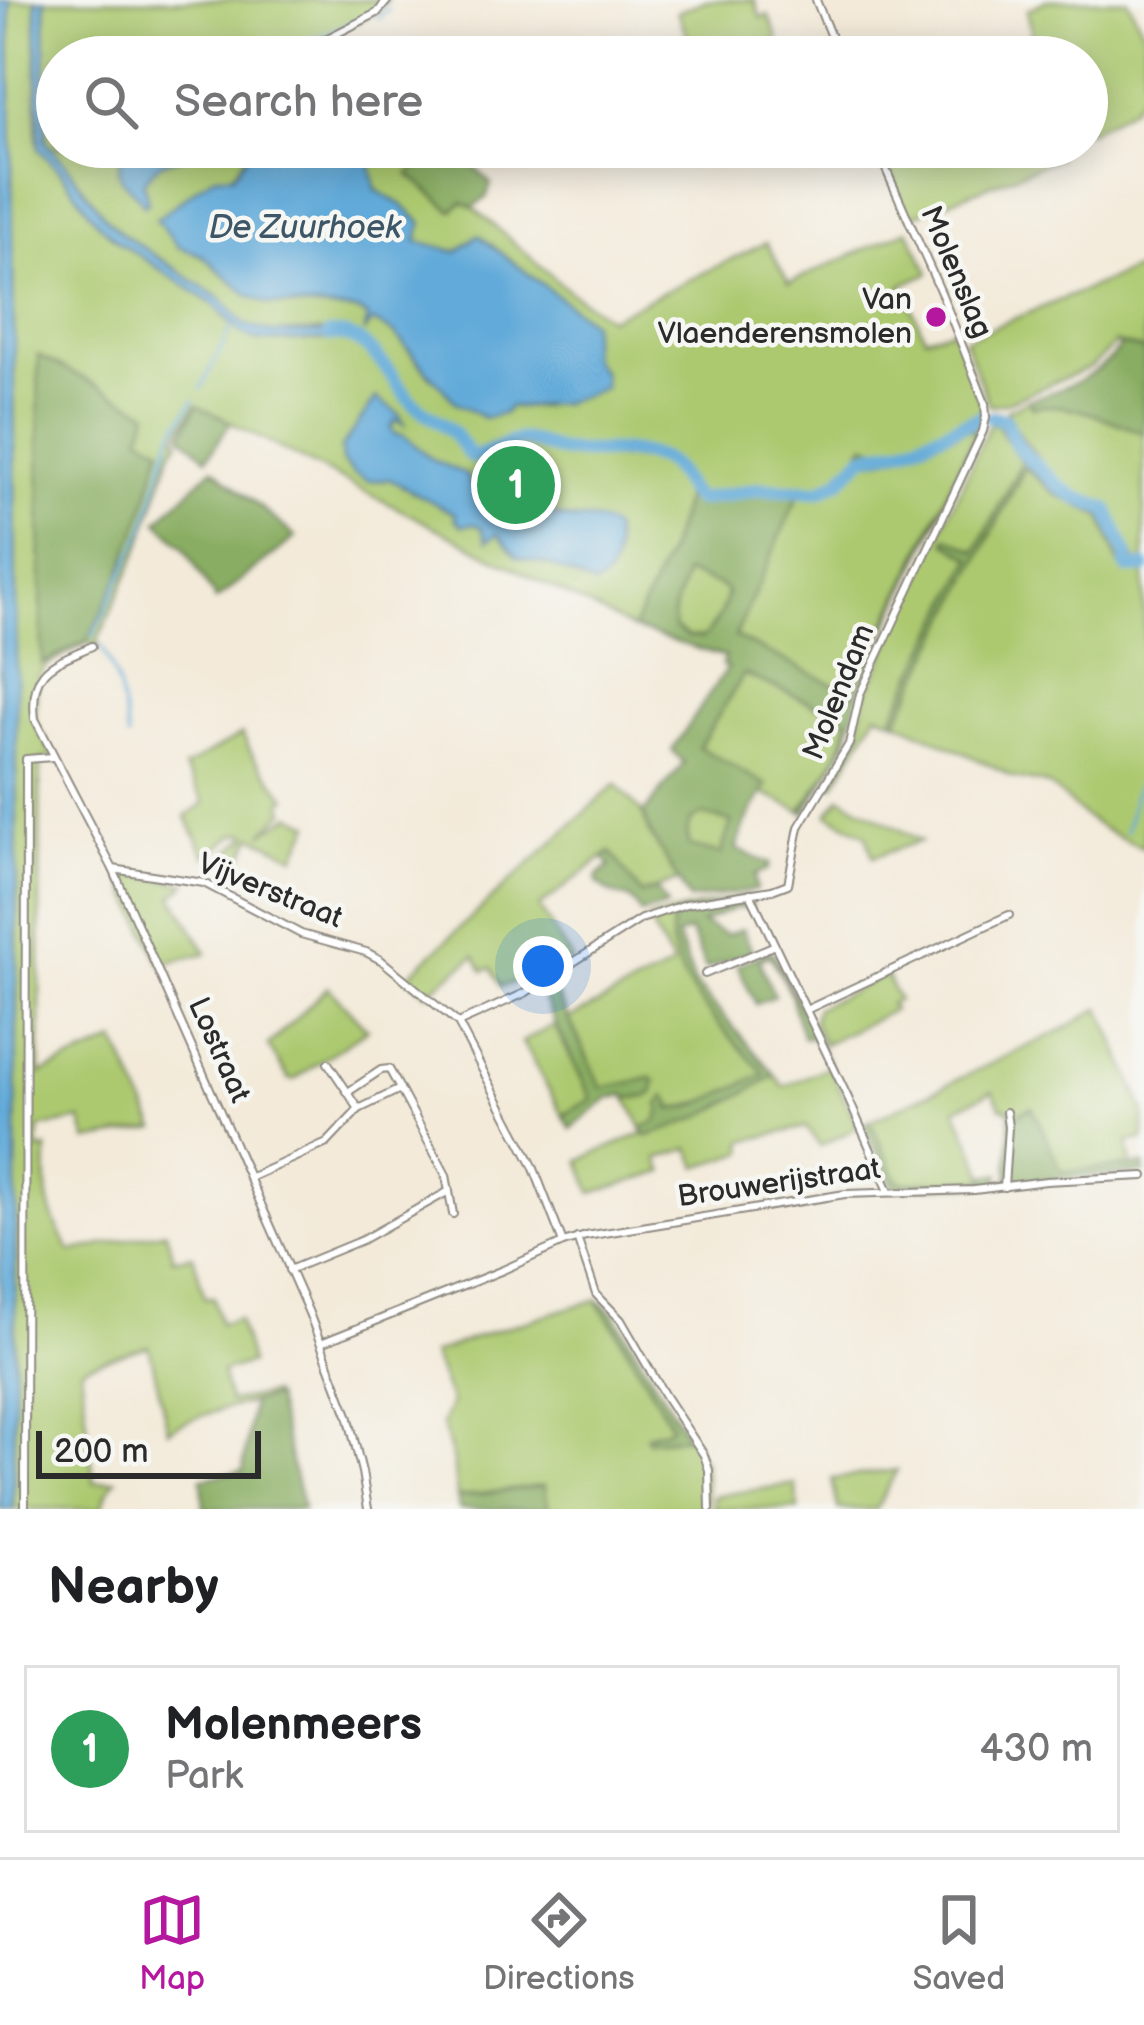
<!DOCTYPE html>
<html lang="en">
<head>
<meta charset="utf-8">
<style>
  body { margin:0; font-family:"Balsamiq Sans",sans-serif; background:#f2f2f2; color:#202124 }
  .scale { position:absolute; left:36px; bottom:30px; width:225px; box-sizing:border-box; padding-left:12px; border:6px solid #2b2b2b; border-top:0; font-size:33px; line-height:42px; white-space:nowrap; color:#2b2b2b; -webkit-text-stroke:9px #f6f6f2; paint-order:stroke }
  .you { position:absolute; left:543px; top:966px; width:42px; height:42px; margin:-30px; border:9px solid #fff; border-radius:50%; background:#1a73e8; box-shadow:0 0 0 18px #1a73e833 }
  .badge { display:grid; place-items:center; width:78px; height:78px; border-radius:50%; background:#b5179e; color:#fff; font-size:39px; font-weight:700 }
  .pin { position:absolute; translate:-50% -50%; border:6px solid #fff; box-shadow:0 3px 12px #0006 }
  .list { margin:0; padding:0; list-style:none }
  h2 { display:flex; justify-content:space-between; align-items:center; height:156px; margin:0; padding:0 48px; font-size:51px }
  h2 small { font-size:39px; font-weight:400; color:#757577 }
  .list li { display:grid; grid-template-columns:78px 1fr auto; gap:36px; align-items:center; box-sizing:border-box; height:168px; margin:0 24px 24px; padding:0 24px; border:3px solid #e0e0e0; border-radius:0px }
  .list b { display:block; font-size:45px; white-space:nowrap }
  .list p { margin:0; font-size:39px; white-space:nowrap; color:#757577 }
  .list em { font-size:39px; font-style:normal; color:#757577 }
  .icon { flex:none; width:66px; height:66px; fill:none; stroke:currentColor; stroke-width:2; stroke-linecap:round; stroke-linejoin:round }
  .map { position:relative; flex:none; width:1144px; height:1509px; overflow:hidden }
  .search { position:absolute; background:#fff; box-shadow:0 6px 30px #0003; left:36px; right:36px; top:36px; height:132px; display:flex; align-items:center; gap:30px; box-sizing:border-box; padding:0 42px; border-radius:66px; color:#757577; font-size:45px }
  .sheet { height:348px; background:#fff }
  nav { display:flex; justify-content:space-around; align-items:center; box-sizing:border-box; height:168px; border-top:3px solid #e0e0e0; background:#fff; font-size:33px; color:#757577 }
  nav a { display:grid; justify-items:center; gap:6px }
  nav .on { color:#b5179e }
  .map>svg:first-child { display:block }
</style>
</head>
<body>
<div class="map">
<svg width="1144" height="1509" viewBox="0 0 1144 1509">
  <rect width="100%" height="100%" fill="#f6f6f2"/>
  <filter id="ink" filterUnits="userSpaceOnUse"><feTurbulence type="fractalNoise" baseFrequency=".00833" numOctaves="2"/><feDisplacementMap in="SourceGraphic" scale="24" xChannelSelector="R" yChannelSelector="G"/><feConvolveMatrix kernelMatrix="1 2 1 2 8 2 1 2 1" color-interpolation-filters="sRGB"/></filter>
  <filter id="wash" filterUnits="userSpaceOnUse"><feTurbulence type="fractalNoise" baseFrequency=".004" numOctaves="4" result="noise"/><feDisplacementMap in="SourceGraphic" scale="48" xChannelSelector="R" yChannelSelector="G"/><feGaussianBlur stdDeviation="2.7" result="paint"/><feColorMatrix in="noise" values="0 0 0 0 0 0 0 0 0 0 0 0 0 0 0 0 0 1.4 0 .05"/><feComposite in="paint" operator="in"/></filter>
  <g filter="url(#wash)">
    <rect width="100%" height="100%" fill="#f3ead9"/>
    <g fill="#acc970" stroke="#6c7a4e" stroke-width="3">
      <path d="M10 0H36L37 140 98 223 119 242 216 306 230 324 272 341 330 340V331L273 333 245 325 221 299 124 235 105 217 68 167 46 142 45 0H387L376 12 318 42 331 57H57V147H125C109 183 126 178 144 204L148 202 143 182 151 171 166 159 191 155 201 147H253L178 247 202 255 232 282 268 304 358 311 368 317 367 327 373 322 394 333 431 377 509 407H541L602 371 590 358V322L458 252 417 241 422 223 402 205 376 190 368 152 364 147H400L415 168 409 175 452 211 462 202 473 207 569 291 609 318 766 243 789 283 908 230 929 273 902 285 925 337 953 329 983 408 980 412 904 444 877 450 866 444 845 473 825 486H773L700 497C689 488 686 476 677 467 649 439 592 450 557 447L556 454 651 460 674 472 685 498 670 547 633 629 196 405 176 436 180 440 172 450 141 545 97 642 98 646 94 648 90 642 46 666 38 678 35 719 53 757 40 760V1074L116 1042 156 1129 87 1141 81 1120 39 1128 38 1150 47 1149C45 1196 46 1211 71 1252L166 1231 173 1259 193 1255 205 1298 213 1297 220 1324 238 1319 250 1363 221 1372 229 1401 271 1394 272 1398C235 1406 201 1413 168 1430L149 1346 86 1365 81 1370 94 1482 116 1480 106 1495 102 1509H13L15 565Z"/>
      <polygon points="707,0 754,0 761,18 768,15 778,39 743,57 697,57 677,12"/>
      <polygon points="1047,0 1128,0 1144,32 1144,91 1131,108 1087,132 1087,57 1033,57 1031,53 1031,28 1027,10"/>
      <polygon points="944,147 1061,147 1055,150 1058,158 909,217 889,169"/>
      <polygon points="1144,266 1144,350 1116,343 1091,367 1005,403 989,405 964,339"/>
      <path d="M1029 400 1033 407C1070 400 1109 421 1144 433V848C1123 839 1102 830 1084 816 1071 807 1062 792 1047 785 1031 778 1016 783 1002 771L897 721 1025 467 1056 494 1101 516 1119 564 1132 567 1135 560 1108 504C1095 500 1072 496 1061 485 1053 477 1048 470 1039 463V459L1014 427 1007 410Z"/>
      <polygon points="990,423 1003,427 1000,431 1021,461 1019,468 976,552 947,538 946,542 973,558 892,719 877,713 834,786 831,783 858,736 865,697"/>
      <path d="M967 429 976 430 854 694 735 637 798 495C827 495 846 483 864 461 908 457 927 443 967 429Z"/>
      <path d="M685 573 721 586 727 592C725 609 715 628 702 638L687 637 674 628C671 605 681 595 685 573Z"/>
      <path d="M744 674 848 719C846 753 820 782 801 811L762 793 766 785 699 747Z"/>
      <polygon points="242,734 253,756 287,798 282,802 285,811 262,834 292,815 311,824 295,856 253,836 242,859 228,852 248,836 247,833 235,834 206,857 186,816 205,803 184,768"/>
      <polygon points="616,784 643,814 650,834 679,880 641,895 610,852 539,907 572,960 530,986 526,978 501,987 492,968 483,971 475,956 427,993 407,977"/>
      <polygon points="841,797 921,841 873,857 866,835 828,814"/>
      <path d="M703 815 732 821 722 854 690 847C686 833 686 818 703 815Z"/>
      <polygon points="126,874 187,883 173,896 207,953 161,964 123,882"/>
      <path d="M682 911 674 915 671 942 684 978 765 1074C735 1086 691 1116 660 1105L661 1111 657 1121 642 1128 627 1098 646 1097 653 1092 651 1078 602 1089 569 1019 673 966 648 920Z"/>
      <polygon points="886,975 898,1000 890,1004 893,1010 824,1044 813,1021 816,1008"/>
      <polygon points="328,987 367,1029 294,1080 289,1079 268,1046"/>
      <polygon points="1101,1008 1144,1110 1144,1140 1128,1142 1132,1166 1061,1172 1032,1107 1011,1116 1010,1110 1000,1106 993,1091 956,1108 987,1180 905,1183 897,1180 870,1121 1060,1031"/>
      <polygon points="554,1025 592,1099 563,1115 522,1042"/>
      <path d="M830 1066 858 1127 820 1146 806 1127 744 1141 745 1152 698 1167 690 1148 658 1159 664 1172 592 1193 580 1160 644 1133 648 1136C693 1121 734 1099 775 1075L784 1087Z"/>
      <polygon points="598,1299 672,1426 667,1430 649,1433 683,1437 686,1434 704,1463 707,1509 549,1509 543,1486 457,1497 453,1462 442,1424 451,1403 432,1354 487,1333"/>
      <polygon points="897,1470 876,1509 838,1509 832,1479"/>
      <polygon points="795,1484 799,1509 714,1509 713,1496"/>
    </g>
    <g fill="#89ad62" stroke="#5a6c46" stroke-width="3" fill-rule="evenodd">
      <polygon points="462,154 491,184 486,198 473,207 462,202 452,211 409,174 422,163 447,166"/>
      <path d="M1116 343 1144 350V433C1109 421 1070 400 1033 407L1029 400C1066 387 1096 379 1120 347Z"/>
      <polygon points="38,355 149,412 141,436 162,447 142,516 120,576 88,640 42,664"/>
      <polygon points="197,405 231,422 207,458 182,435"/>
      <path d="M972 423H982L859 689 847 742 805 813 801 811C820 783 847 753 847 718L744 674 699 747 767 785 745 824 736 849 770 864 767 870 755 875 756 890 689 900C674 871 654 845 643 814L684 763 672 750 727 668 722 665 725 657 633 629 670 548 685 498 773 486H825L845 473 866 444 876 447 881 456 915 448ZM967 429 976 431 854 694 735 637 798 496C833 494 842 487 865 461 907 458 928 443 967 429ZM685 573 721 586 727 592C725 609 715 627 702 638L687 637 674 628C670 601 682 598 685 573ZM703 815 731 822 721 854 689 846C686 833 686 818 703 815Z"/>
      <polygon points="1000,427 1003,427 1022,457 1058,489 1073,499 1099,507 1103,511 1110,520 1124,564 1120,565 1101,516 1056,494 1025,467 897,721 892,719 972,558 946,542 948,537 976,551 1019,468 1021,461"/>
      <polygon points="213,468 296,537 216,600 184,547 158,521"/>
      <path d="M611 852 641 894 656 889 667 906 641 914C631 893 627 901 610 893 606 890 602 886 597 883V877L610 866 603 858Z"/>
      <path d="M748 897 752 907 735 908 701 923 727 935 742 929 752 951 706 969 690 931 677 936 695 984 775 1075C735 1099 692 1125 646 1136L642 1128 657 1121 661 1111 659 1105 665 1096 671 1101V1109L694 1106 764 1074C730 1033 656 974 674 915L682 911Z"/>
      <polygon points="769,951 773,952 830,1066 813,1038 803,1037 793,1006 793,998 771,957 767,955 759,960 774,996 756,1004 737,965"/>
      <polygon points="554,989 602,1088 651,1078 656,1081 653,1093 646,1097 627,1098 625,1095 609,1098 571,1129 563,1115 592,1099 541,994"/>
      <polygon points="1032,1107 1062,1172 1144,1165 1144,1173 1008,1182 1011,1116"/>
      <polygon points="870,1121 897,1180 905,1183 986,1180 985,1176 999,1174 1000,1184 893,1188 863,1125"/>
      <path d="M601 1302 615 1314 684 1431V1437L648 1440 646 1436C654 1430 664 1433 671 1425L615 1325 598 1304Z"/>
      <polygon points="274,1397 303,1509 204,1509 202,1478 243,1471 252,1402"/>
      <polygon points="544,1486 549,1509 459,1509 457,1497"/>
    </g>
    <g fill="#62aad9" stroke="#466a82" stroke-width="3">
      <path d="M0 0H10C17 503 20 1006 13 1509H0Z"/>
      <polygon points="36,0 45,0 46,142 68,167 105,217 124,235 221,299 245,325 273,333 345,333 330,340 272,341 256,340 241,333 216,306 119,242 98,223 61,172 39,149"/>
      <path d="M125 147H201C179 165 163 151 143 183L148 202 144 205C126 177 109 184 125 147Z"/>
      <path d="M253 147H364L368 152 376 190 402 205 422 223 417 241 457 252 478 235 591 322 590 357 602 372 604 387C570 403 547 407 509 407L503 414 484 418 455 402 394 333 373 322 365 330 368 317 359 311 268 304 248 295 202 255 179 247 156 219 215 175H233Z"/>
      <path d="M376 398 398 413 405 425 395 420 391 429 396 435H403L433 460 465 474 471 484 480 490 504 483C522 498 542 512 565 518 587 524 591 514 613 529 616 550 618 574 595 586L549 565 517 557 498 534 487 541 481 527 473 524 462 526 455 519V514L389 479 368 481 353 473 342 461 341 448Z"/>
    </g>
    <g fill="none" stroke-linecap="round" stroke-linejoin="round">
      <g stroke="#62aad9" stroke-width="3">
        <polyline points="378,19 389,9"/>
        <polyline points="304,44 374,11 384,0"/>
        <polyline points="331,57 327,50 328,44 340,39"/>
        <polyline points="201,389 232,326"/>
        <polyline points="93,636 144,529 171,436 194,400"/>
        <path d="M100 645C118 672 123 707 128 738"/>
        <polyline points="1126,832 1134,795 1144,773"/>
      </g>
      <g stroke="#62aad9" stroke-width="14">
        <path d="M329 335C366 330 388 372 408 398 421 413 442 420 454 434 461 442 464 450 472 457 489 455 501 445 516 441 531 437 546 449 561 451 593 455 633 446 663 460 681 469 682 492 699 500L760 489 819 491 839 481 864 456 905 448 980 417"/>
        <polyline points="993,417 1004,419 1015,442 1025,455 1060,487 1075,497 1107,509 1127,556 1126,565 1128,568 1144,567"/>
      </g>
    </g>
  </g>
  <g filter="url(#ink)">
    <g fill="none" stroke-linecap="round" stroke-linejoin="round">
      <defs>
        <g id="street">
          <polyline points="816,0 839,57"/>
          <polyline points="318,43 377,13 388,0"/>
          <path d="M92 646C52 664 29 668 35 719L113 869 309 1313 348 1415 362 1472 368 1509"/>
          <polyline points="113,869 204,883 301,934 366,952 381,960 458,1023 533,1166 563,1243"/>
          <polyline points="750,893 848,1098 888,1189"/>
          <polyline points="705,974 773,946"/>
          <polyline points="806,1010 1009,915"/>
          <polyline points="458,1023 525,993 641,919 686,904 772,890 788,884 799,827 849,744 860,694 983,431 986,417 985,403 942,295 876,147"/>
          <polyline points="328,1063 359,1109"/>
          <polyline points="348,1092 381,1070 389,1069 399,1087"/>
          <polyline points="249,1178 327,1143 359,1109 400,1089 446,1175 453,1214"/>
          <polyline points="1004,1187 1008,1127 1006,1112"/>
          <polyline points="577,1238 596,1294 621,1320 665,1396 704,1455 709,1470 710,1509"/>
          <polyline points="289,1270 362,1240 449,1191"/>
          <polyline points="321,1343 503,1270 563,1243 586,1236 845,1194 974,1190 1046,1181 1144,1176"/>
          <polyline points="25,1509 26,759 53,757"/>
        </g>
      </defs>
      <use href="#street" stroke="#8f8a82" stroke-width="10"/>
      <use href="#street" stroke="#fff" stroke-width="6"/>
    </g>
  </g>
  <circle fill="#b5179e" stroke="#f6f6f2" stroke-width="4.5" cx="936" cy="317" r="12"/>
  <g text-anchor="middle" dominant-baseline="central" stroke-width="9" stroke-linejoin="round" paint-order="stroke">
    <g font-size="30" fill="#2b2b2b" stroke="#f6f6f2">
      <text transform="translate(956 272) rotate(67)">Molenslag</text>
      <text transform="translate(839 692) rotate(-68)">Molendam</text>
      <text transform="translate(270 891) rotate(22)">Vijverstraat</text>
      <text transform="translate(219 1050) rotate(66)">Lostraat</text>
      <text transform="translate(779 1183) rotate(-8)">Brouwerijstraat</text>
    </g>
    <g font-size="30" fill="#2b2b2b" stroke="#f6f6f2" text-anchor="end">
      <text x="912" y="300">Van<tspan x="912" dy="34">Vlaenderensmolen</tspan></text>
    </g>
    <g font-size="33" font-style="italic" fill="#3e5768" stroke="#f6f6f2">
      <text x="305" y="228">De Zuurhoek</text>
    </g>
  </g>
</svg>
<div class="scale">200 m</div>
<div class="you"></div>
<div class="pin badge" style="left:516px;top:485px;background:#2e9e5b">1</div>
<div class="search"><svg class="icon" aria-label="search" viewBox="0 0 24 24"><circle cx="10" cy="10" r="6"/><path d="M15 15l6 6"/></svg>Search here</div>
</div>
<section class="sheet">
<h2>Nearby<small></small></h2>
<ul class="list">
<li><span class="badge" style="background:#2e9e5b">1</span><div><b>Molenmeers</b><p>Park</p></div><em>430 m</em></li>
</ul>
</section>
<nav>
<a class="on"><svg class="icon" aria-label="map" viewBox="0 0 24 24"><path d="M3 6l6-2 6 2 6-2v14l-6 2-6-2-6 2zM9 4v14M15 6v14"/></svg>Map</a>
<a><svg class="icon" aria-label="directions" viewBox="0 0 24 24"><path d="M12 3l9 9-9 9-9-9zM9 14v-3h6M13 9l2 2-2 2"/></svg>Directions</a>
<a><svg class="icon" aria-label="saved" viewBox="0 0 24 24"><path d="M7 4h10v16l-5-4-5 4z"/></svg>Saved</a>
</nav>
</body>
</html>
